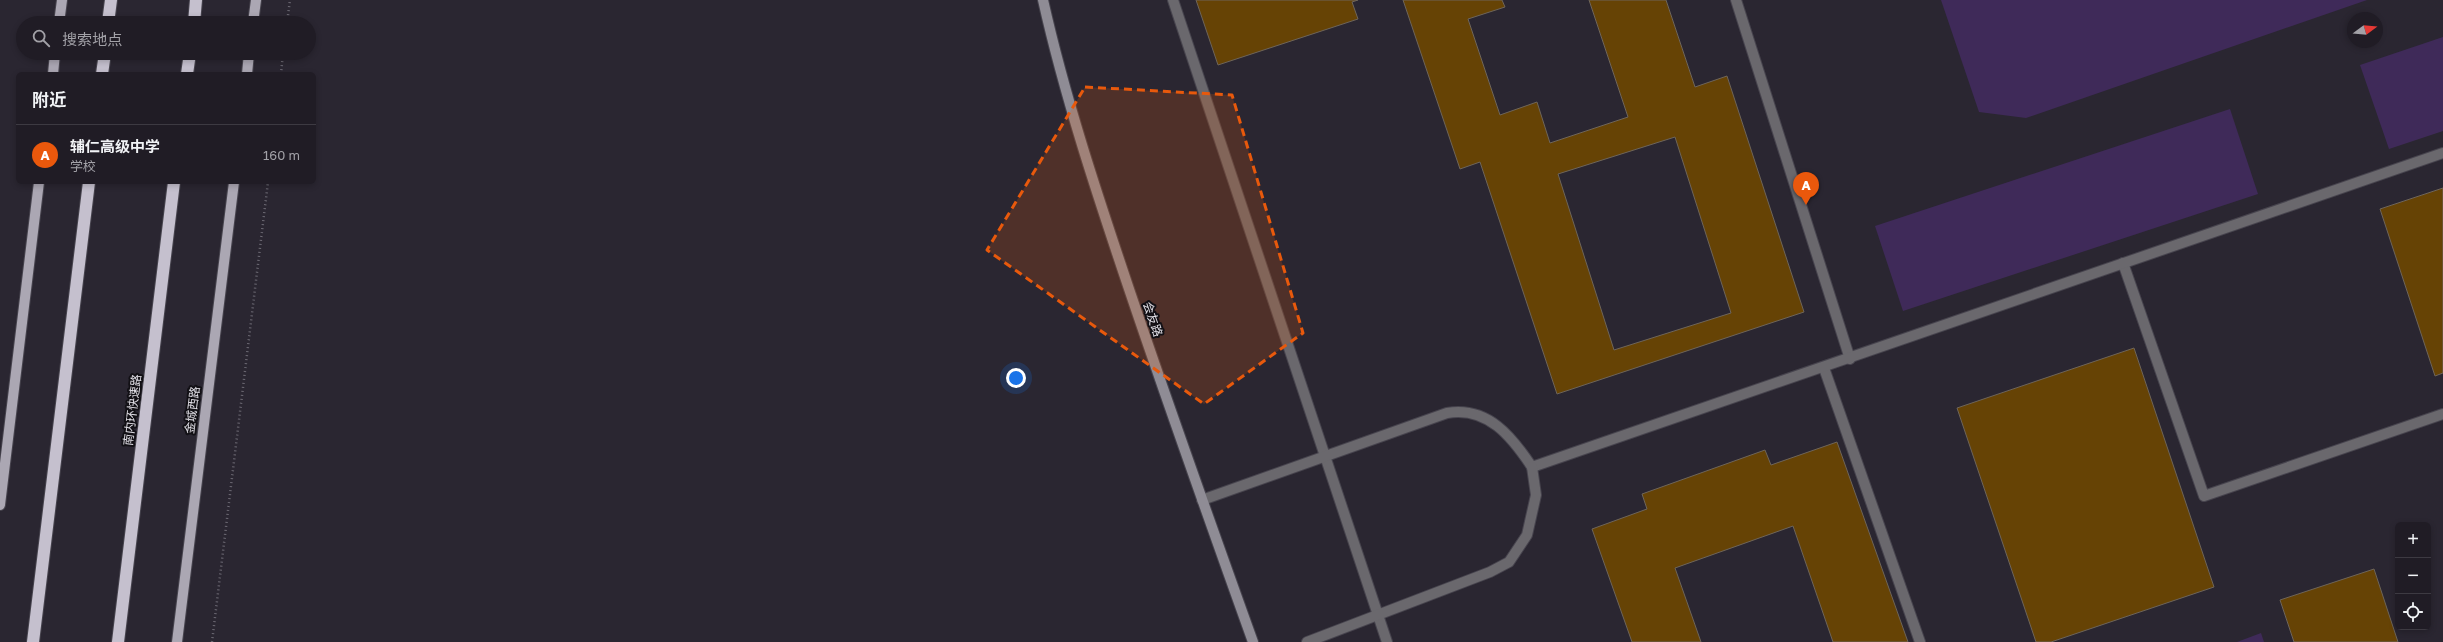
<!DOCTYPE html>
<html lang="zh">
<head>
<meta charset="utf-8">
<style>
  body { margin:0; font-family:"Golos Text","Noto Sans SC",sans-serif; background:#28252d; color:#f1f3f6 }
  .controls { position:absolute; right:12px; bottom:12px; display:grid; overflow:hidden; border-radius:6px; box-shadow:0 2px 6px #0003 }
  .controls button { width:36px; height:36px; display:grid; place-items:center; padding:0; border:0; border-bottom:1px solid #3d3a42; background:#201c25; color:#f1f3f6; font:20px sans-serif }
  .compass { position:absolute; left:2347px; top:12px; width:36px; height:36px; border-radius:50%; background:#201c25; box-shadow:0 2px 6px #0003; rotate:74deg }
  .you { position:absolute; left:1016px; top:378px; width:14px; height:14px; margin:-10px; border:3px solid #fff; border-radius:50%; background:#1a73e8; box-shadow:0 0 0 6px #1a73e833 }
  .badge { display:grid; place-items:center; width:26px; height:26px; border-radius:50%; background:#ea580c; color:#fff; font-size:13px; font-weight:700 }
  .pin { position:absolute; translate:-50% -33px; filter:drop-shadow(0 1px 2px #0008) }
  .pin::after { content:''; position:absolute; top:21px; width:14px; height:12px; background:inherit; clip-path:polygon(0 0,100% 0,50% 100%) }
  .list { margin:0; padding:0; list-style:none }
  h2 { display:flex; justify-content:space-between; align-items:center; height:52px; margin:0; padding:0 16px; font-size:17px }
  h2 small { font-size:13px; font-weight:400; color:#a2a1a7 }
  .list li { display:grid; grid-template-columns:26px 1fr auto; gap:12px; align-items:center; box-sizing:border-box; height:60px; padding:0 16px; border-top:1px solid #3d3a42 }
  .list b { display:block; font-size:15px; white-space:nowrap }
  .list p { margin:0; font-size:13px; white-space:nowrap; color:#a2a1a7 }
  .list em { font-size:13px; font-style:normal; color:#a2a1a7 }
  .icon { flex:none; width:22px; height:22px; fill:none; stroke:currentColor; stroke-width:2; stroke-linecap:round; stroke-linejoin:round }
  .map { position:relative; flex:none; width:2443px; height:642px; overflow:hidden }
  .search { position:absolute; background:#201c25; box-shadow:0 2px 6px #0003; left:16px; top:16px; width:300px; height:44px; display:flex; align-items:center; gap:10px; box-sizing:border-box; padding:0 14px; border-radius:22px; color:#a2a1a7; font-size:15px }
  .panel { position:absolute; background:#201c25; box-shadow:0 2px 6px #0003; left:16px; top:72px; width:300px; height:112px; border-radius:6px }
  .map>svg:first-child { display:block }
</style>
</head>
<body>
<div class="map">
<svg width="2443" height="642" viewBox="0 0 2443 642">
  <rect width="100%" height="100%" fill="#2a2631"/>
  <g fill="#3f2a59">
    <polygon points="1941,0 2367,0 2026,118 1979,112"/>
    <polygon points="2443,37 2443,131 2389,149 2360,65"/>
    <polygon points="2230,109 2258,194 1903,311 1875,226"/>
    <polygon points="2261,633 2264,642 2237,642"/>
  </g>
  <g fill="#664305" stroke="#6e655a" fill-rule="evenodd">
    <polygon points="1196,0 1358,0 1352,2 1358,19 1218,65"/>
    <path d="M1403 0H1502L1505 7 1468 19 1500 115 1537 102 1550 143 1628 117 1589 0H1666L1695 87 1727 76 1804 312 1557 394 1480 162 1460 169ZM1675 137 1731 313 1614 350 1558 174Z"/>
    <polygon points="2443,188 2443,373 2435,376 2380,209"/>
    <polygon points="2134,348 2214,587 2051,642 2036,642 1957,408"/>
    <polygon points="1837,442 1908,642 1833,642 1793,526 1675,568 1701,642 1632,642 1592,529 1647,509 1642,494 1765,450 1771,465"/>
    <polygon points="2374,569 2398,642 2294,642 2280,600"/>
  </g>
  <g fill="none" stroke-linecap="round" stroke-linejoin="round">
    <defs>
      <g id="lane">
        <polyline points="1173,0 1387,642"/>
        <polyline points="1736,0 1850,359"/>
        <polyline points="2123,263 2204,496 2443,414"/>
        <polyline points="1824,368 1920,642"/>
        <path d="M1202 500 1447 413C1488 406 1512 437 1532 467L2443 153"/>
        <polyline points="1307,642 1490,572 1509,562 1527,535 1536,495 1532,467"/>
      </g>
      <path id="secondary" d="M1043 0C1065 98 1097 194 1129 289 1169 407 1211 525 1253 642"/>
      <g id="primary">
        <polyline points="59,23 62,0"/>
        <polyline points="253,23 256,0"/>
        <polyline points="53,74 55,53"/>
        <polyline points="247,74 249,53"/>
        <polyline points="0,505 39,182"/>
        <polyline points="177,642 234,182"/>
      </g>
      <g id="highway">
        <polyline points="108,23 111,0"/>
        <polyline points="194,23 196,0"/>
        <polyline points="102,74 105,53"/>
        <polyline points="187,74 190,53"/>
        <polyline points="33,642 89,182"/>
        <polyline points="118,642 174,182"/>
      </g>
    </defs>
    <use href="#lane" stroke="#47444e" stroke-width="12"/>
    <use href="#secondary" stroke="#47444e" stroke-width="12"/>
    <use href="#primary" stroke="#47444e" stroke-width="12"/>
    <use href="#highway" stroke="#47444e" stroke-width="14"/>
    <g stroke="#6d6a74" stroke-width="2.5" stroke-dasharray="1 3" stroke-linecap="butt">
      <polyline points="287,23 290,0"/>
      <polyline points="281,74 283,53"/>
      <polyline points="212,642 268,182"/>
    </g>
    <use href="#lane" stroke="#6a686d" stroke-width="10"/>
    <use href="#secondary" stroke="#8f8c95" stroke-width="10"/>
    <use href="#primary" stroke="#aba7b3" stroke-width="10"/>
    <use href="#highway" stroke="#c5c0ce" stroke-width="12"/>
  </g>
  <path fill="#e8590c" fill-opacity="0.2" stroke="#e8590c" stroke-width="3" stroke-dasharray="8 5" stroke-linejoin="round" d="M1085 87 1232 95 1303 333 1204 404 987 250Z"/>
  <g text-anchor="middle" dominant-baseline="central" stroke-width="4" stroke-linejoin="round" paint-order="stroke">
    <g font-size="12" fill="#e1dfe6" stroke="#121015">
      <text transform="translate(1153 319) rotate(71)">会友路</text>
      <text transform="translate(132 410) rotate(-83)">南内环快速路</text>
      <text transform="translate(192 410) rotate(-83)">金城西路</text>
    </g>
  </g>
</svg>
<div class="controls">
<button>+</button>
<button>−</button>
<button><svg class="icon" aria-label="locate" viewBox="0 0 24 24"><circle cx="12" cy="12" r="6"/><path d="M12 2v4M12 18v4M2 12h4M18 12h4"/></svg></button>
</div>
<svg class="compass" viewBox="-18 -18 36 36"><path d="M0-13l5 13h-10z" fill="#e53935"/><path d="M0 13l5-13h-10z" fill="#a2a1a7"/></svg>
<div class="you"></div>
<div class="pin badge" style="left:1806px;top:205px">A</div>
<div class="search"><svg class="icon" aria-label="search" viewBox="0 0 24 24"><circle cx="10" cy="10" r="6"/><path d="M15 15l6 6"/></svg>搜索地点</div>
<section class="panel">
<h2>附近<small></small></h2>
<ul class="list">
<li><span class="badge">A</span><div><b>辅仁高级中学</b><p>学校</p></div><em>160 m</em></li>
</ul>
</section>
</div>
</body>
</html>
